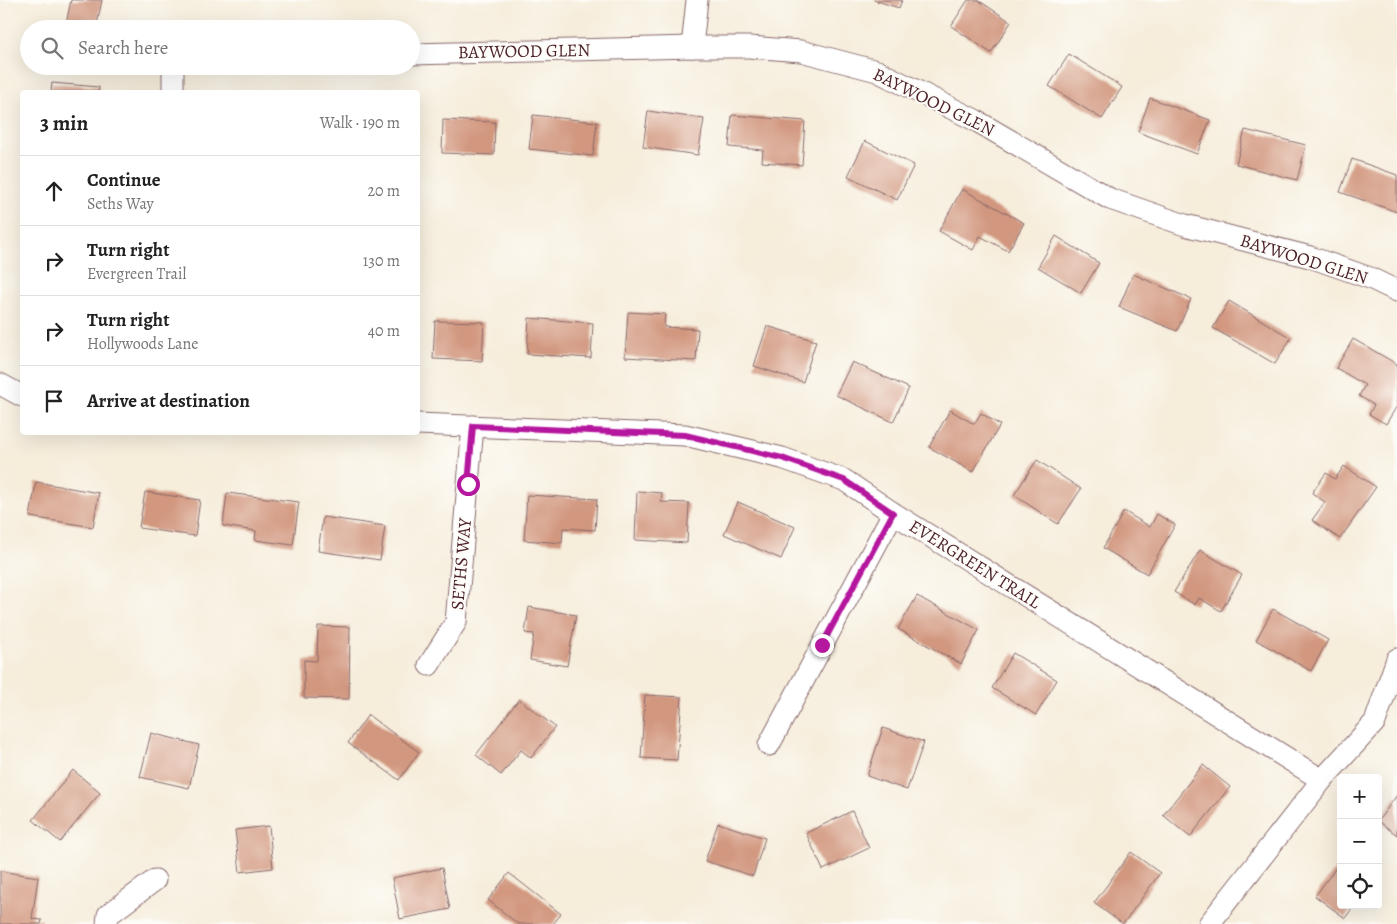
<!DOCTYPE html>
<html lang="en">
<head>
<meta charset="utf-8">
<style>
  body { margin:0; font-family:Alegreya,serif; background:#f2f2f2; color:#222 }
  .controls { position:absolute; right:15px; bottom:15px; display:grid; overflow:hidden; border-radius:5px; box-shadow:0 5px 20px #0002 }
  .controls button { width:45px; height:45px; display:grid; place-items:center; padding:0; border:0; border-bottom:1px solid #e0e0e0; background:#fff; color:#222; font:25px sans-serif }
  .stop { position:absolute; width:15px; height:15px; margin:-11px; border:4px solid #b5179e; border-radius:50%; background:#fff }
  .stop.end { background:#b5179e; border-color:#fff; box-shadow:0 1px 5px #0008 }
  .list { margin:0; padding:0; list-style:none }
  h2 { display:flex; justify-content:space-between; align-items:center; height:65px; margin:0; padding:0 20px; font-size:21px }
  h2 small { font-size:16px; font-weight:400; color:#767676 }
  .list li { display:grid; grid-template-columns:32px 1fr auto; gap:15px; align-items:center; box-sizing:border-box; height:70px; padding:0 20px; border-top:1px solid #e0e0e0 }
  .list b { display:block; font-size:19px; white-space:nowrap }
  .list p { margin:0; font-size:16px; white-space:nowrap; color:#767676 }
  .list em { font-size:16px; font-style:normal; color:#767676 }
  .icon { flex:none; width:28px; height:28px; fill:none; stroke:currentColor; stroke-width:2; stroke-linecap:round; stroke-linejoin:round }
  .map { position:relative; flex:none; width:1397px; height:924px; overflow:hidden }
  .search { position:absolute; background:#fff; box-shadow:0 5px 20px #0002; left:20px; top:20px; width:400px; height:55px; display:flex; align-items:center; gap:12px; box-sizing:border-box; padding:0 18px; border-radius:28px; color:#767676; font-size:19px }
  .panel { position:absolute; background:#fff; box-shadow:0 5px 20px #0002; left:20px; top:90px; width:400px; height:345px; border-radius:5px }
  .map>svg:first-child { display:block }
</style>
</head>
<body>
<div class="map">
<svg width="1397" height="924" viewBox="0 0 1397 924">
  <rect width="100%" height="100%" fill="#fdfcf7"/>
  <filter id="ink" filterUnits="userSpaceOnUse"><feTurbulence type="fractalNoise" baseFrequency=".02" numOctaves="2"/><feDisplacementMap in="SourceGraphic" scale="10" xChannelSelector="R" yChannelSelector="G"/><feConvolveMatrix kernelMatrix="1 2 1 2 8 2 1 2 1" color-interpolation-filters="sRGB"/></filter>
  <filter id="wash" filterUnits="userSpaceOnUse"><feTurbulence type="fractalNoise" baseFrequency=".0096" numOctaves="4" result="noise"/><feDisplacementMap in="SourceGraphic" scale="20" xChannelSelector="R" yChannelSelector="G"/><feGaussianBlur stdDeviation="1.12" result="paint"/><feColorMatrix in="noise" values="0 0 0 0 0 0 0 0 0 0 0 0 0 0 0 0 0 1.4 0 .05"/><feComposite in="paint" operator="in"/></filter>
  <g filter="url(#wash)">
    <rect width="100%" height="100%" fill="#f6eddb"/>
    <g id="blocks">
      <g fill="#d2977f">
        <polygon points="71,0 102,0 96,29 65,29"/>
        <polygon points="874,0 902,0 899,8"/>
        <polygon points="968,0 978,0 1011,22 991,53 951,26"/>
        <polygon points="1069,54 1122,87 1102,119 1049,86"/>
        <polygon points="52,83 99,87 98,92 51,92"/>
        <polygon points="1150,98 1210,120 1197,154 1138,132"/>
        <polygon points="648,111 704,119 698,155 643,147"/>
        <polygon points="533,115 597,122 593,156 529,149"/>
        <polygon points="732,115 805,121 802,165 762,162 763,150 729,147"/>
        <polygon points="443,120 495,122 494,155 442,153"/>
        <polygon points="1245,130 1306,145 1297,180 1236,164"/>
        <polygon points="865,141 914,165 897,200 848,176"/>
        <polygon points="1352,159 1397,175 1397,212 1340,192"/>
        <polygon points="962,189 1024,223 1008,251 980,236 973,250 939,231"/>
        <polygon points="1056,236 1099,263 1081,293 1038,267"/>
        <polygon points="1133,274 1191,299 1177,331 1119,307"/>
        <polygon points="1229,301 1291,338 1275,364 1213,328"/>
        <polygon points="628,312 665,314 664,327 698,329 696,361 625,357"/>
        <polygon points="529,318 593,323 591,358 527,354"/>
        <polygon points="435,321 484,322 482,361 433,359"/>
        <polygon points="767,326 816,341 803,382 754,366"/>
        <polygon points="1353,339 1397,364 1397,406 1386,424 1369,414 1374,405 1359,396 1365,385 1336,368"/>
        <polygon points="852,362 909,388 893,422 836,395"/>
        <polygon points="950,410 974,424 981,413 1000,425 973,472 929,447"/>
        <polygon points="1037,460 1081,489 1058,524 1014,495"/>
        <polygon points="1344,466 1376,487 1340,539 1312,520 1325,502 1312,493 1326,473 1335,479"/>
        <polygon points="36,482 99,493 93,527 30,517"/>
        <polygon points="637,491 662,493 661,502 689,503 687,543 635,540"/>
        <polygon points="145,492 200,500 195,536 139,528"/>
        <polygon points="227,493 299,502 293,545 255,540 256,531 223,526"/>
        <polygon points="527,495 597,499 595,530 563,528 562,543 524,540"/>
        <polygon points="738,502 795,527 781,559 724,534"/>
        <polygon points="1124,511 1150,527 1157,514 1175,525 1147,574 1103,548"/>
        <polygon points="323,517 385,526 380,560 318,551"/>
        <polygon points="1200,550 1242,575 1221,611 1199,598 1195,605 1174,592"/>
        <polygon points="917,596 979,630 961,664 898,629"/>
        <polygon points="529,607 576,615 567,666 530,660 534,634 525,633"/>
        <polygon points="1273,609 1328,640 1311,671 1256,640"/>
        <polygon points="318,626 350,627 349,699 304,698 304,660 317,661"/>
        <polygon points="1013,653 1057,680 1036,715 992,688"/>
        <polygon points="645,695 682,697 677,760 641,758"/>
        <polygon points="519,699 555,727 531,758 521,750 501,775 476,755"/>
        <polygon points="368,715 419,752 399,780 348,743"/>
        <polygon points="883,728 924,742 907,790 867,776"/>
        <polygon points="151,733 199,745 189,788 140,777"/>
        <polygon points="1203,765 1230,787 1190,837 1163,815"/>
        <polygon points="73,770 100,793 60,842 33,820"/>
        <polygon points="1397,795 1397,835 1378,821"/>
        <polygon points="852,811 869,848 823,870 806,833"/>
        <polygon points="718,823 765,838 753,876 705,861"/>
        <polygon points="269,826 273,868 240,872 235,830"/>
        <polygon points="1131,852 1160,873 1123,924 1094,903"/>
        <polygon points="1341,861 1341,905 1355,905 1345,918 1315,896"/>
        <polygon points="442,868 450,909 400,919 392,878"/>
        <polygon points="0,871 38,877 32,919 42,920 41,924 0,924"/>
        <polygon points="509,873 561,914 553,924 518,924 488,900"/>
      </g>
    </g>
  </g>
  <g filter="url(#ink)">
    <use href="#blocks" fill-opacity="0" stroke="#866769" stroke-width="1"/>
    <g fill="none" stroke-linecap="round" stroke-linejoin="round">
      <defs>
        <g id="street">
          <polyline points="692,47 697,0"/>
          <polyline points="411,54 692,47 749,47 801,51 877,71 975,120 1110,199 1185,225 1310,257 1370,278 1397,291"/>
          <polyline points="173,92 173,66"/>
          <polyline points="0,384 22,396"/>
          <polyline points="418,424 685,435 782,458 844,480 893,513 1322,780"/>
          <polyline points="429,665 456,622 473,426"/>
          <polyline points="769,745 893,513"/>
          <polyline points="107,924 108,915 155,880"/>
          <polyline points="1209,924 1322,780 1375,722 1397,659"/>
        </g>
      </defs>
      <use href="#street" stroke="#866769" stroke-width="23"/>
      <use href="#street" stroke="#fff" stroke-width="21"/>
    </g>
  </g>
  <g fill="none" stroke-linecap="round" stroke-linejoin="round" filter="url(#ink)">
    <polyline stroke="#b5179e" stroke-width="6" points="468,484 473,426 685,435 782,458 844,480 893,513 822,645"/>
  </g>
  <g text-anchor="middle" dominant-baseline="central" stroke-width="4" stroke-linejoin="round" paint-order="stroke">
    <g font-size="18" fill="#4a1f2b" stroke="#fdfcf7">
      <text transform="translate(524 51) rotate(-1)">BAYWOOD GLEN</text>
      <text transform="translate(934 102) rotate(26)">BAYWOOD GLEN</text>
      <text transform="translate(1304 259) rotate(17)">BAYWOOD GLEN</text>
      <text transform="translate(461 564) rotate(-85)">SETHS WAY</text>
      <text transform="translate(975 564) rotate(32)">EVERGREEN TRAIL</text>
    </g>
  </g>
</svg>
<div class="controls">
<button>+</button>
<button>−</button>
<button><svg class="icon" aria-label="locate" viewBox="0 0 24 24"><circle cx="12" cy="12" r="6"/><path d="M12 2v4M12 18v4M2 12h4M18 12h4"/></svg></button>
</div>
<div class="stop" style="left:468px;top:484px"></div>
<div class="stop end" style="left:822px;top:645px"></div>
<div class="search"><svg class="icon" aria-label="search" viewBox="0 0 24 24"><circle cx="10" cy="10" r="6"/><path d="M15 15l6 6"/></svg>Search here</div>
<section class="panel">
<h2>3 min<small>Walk · 190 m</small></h2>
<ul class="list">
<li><svg class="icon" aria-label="ahead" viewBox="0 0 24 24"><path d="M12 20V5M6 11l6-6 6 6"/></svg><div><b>Continue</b><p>Seths Way</p></div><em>20 m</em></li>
<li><svg class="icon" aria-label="right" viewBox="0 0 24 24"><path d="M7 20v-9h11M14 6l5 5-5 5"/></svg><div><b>Turn right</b><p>Evergreen Trail</p></div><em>130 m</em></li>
<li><svg class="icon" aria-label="right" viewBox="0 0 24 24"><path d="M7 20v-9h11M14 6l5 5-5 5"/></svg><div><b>Turn right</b><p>Hollywoods Lane</p></div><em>40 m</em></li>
<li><svg class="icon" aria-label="arrive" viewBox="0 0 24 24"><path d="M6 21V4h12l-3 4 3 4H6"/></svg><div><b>Arrive at destination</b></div></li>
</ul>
</section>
</div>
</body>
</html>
